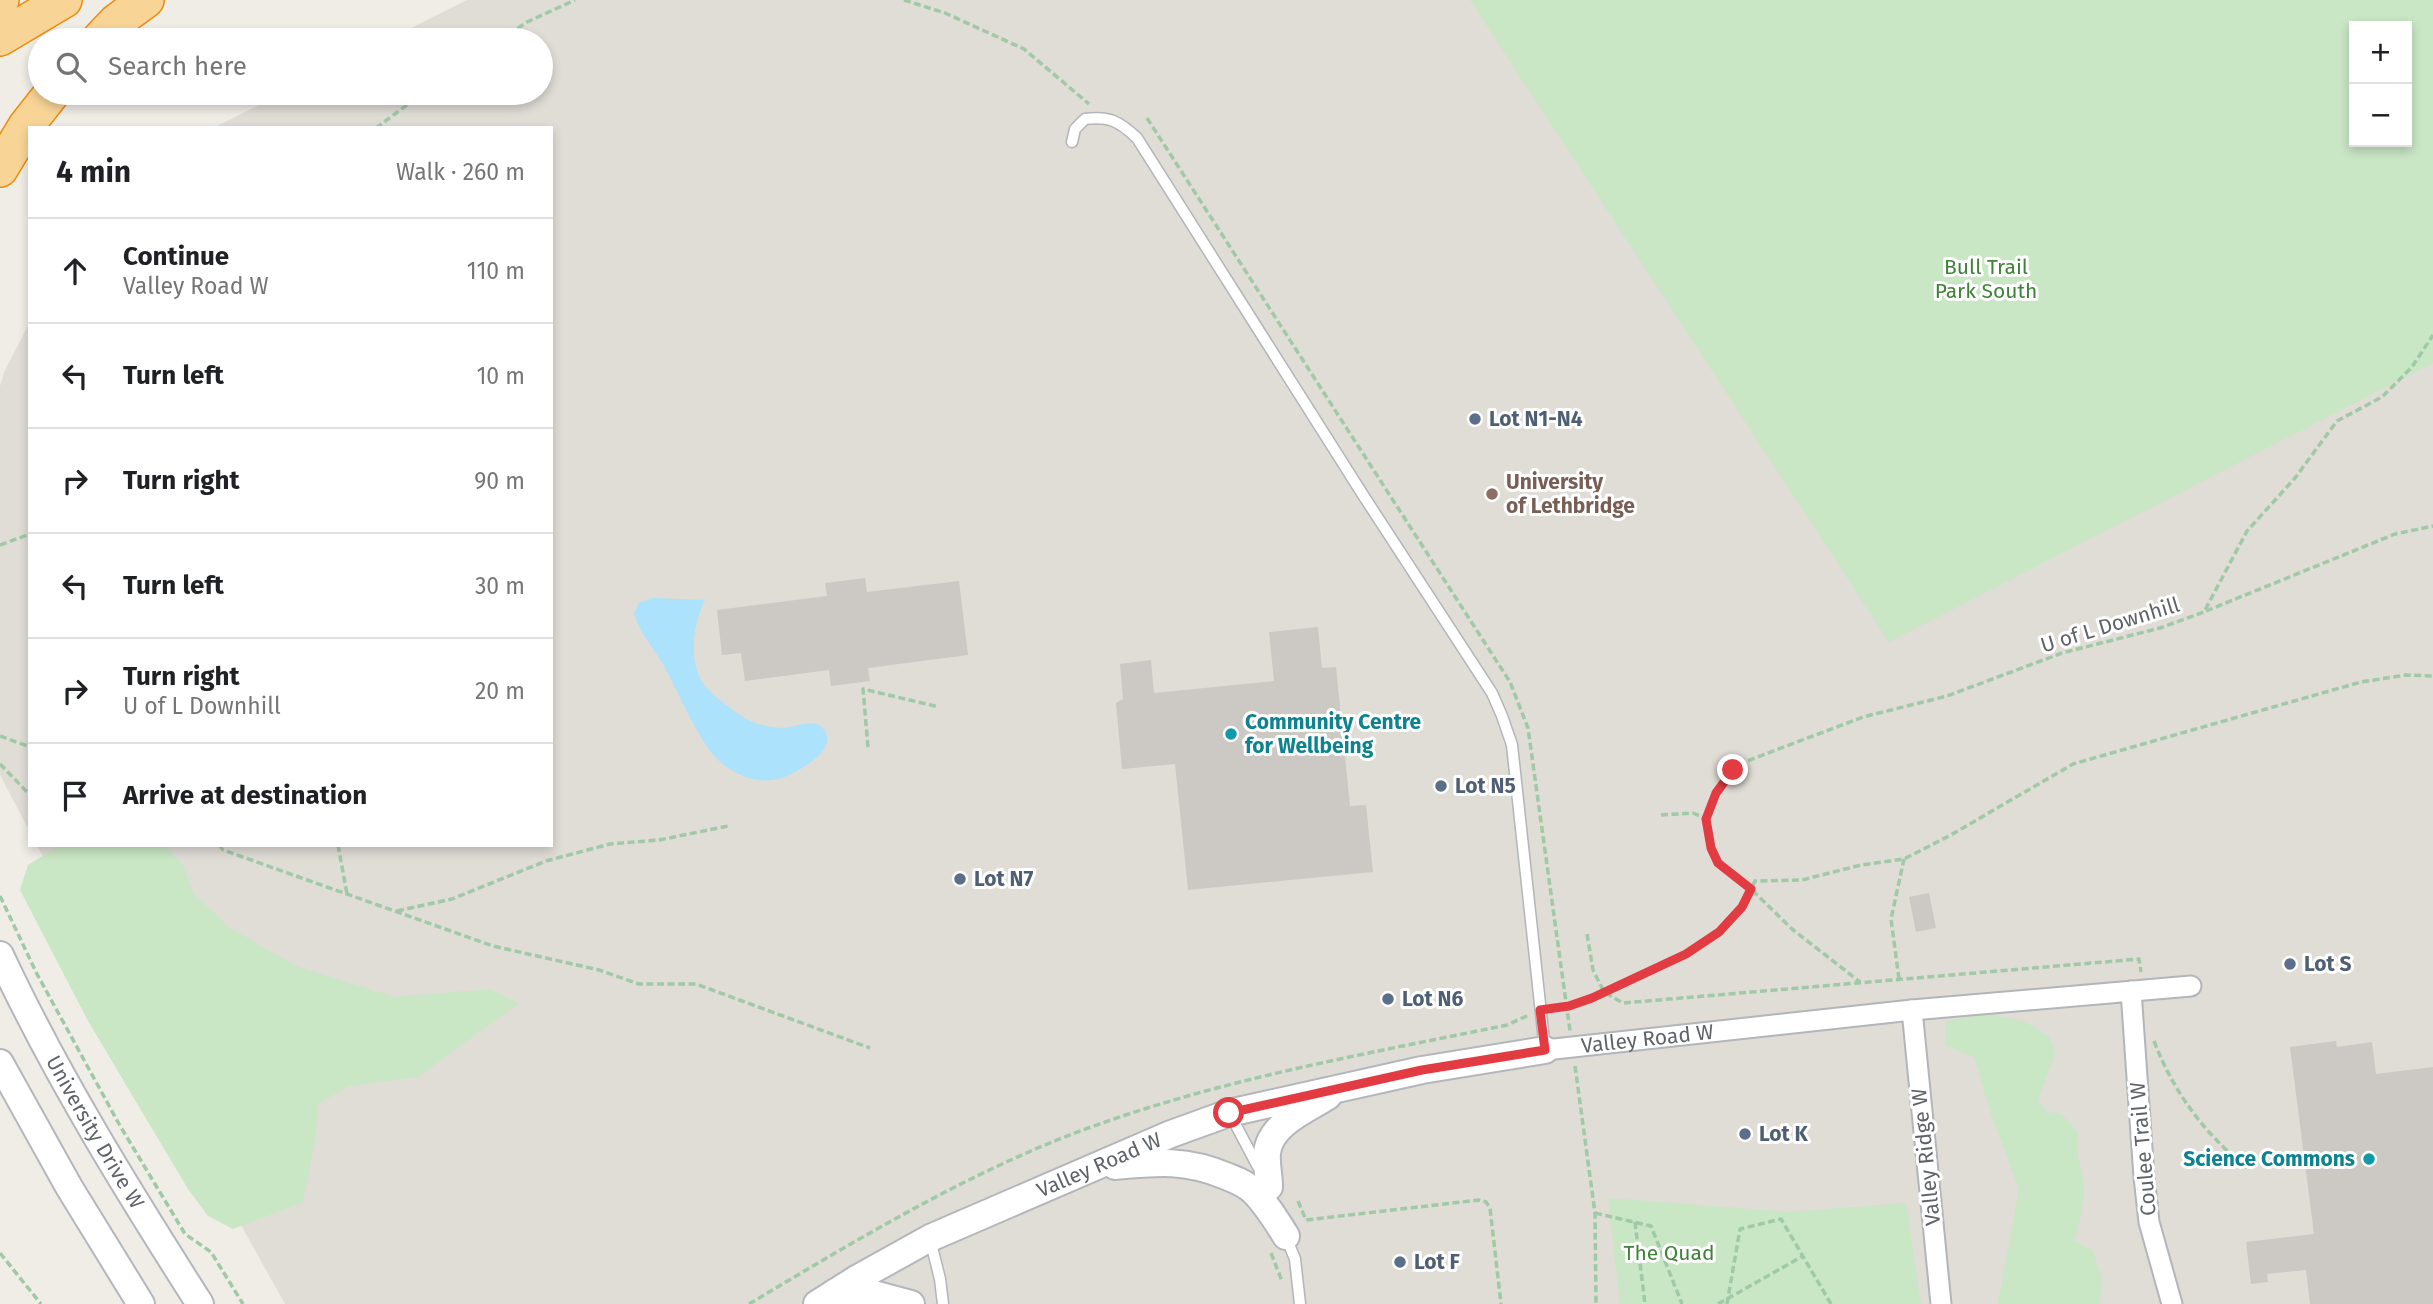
<!DOCTYPE html>
<html lang="en">
<head>
<meta charset="utf-8">
<style>
  body { margin:0; font-family:"Fira Sans",sans-serif; background:#f6f6f6; color:#202124 }
  .controls { position:absolute; right:21px; top:21px; display:grid; overflow:hidden; border-radius:0px; box-shadow:0 4px 10px #0003 }
  .controls button { width:63px; height:63px; display:grid; place-items:center; padding:0; border:0; border-bottom:2px solid #e0e0e0; background:#fff; color:#202124; font:35px sans-serif }
  .stop { position:absolute; width:21px; height:21px; margin:-16px; border:5px solid #e23c42; border-radius:50%; background:#fff }
  .stop.end { background:#e23c42; border-color:#fff; box-shadow:0 2px 7px #0008 }
  .list { margin:0; padding:0; list-style:none }
  h2 { display:flex; justify-content:space-between; align-items:center; height:91px; margin:0; padding:0 28px; font-size:30px }
  h2 small { font-size:23px; font-weight:400; color:#757577 }
  .list li { display:grid; grid-template-columns:46px 1fr auto; gap:21px; align-items:center; box-sizing:border-box; height:105px; padding:0 28px; border-top:2px solid #e0e0e0 }
  .list b { display:block; font-size:26px; white-space:nowrap }
  .list p { margin:0; font-size:23px; white-space:nowrap; color:#757577 }
  .list em { font-size:23px; font-style:normal; color:#757577 }
  .icon { flex:none; width:38px; height:38px; fill:none; stroke:currentColor; stroke-width:2; stroke-linecap:round; stroke-linejoin:round }
  .map { position:relative; flex:none; width:2433px; height:1304px; overflow:hidden }
  .search { position:absolute; background:#fff; box-shadow:0 4px 10px #0003; left:28px; top:28px; width:525px; height:77px; display:flex; align-items:center; gap:18px; box-sizing:border-box; padding:0 24px; border-radius:38px; color:#757577; font-size:26px }
  .panel { position:absolute; background:#fff; box-shadow:0 4px 10px #0003; left:28px; top:126px; width:525px; height:721px; border-radius:0px }
  .map>svg:first-child { display:block }
</style>
</head>
<body>
<div class="map">
<svg width="2433" height="1304" viewBox="0 0 2433 1304">
  <rect width="100%" height="100%" fill="#f0ede7"/>
  <g fill="#e0dcd6" fill-rule="evenodd">
    <path d="M467 0H2378L2433 12V1304H285L174 1105 37 845H551V128H213L283 93H541V40H387ZM2354 26H2407V142H2354Z"/>
    <polygon points="30,322 30,832 0,775 0,386 4,372"/>
  </g>
  <g fill="#c9e6c5" fill-rule="evenodd">
    <path d="M1470 0H2433V363L1889 642ZM2407 26V142H2354V26Z"/>
    <polygon points="61,845 164,845 183,865 193,893 230,928 296,966 394,997 490,989 519,1003 418,1077 349,1086 318,1104 315,1141 303,1202 233,1229 208,1216 188,1189 88,1021 20,890 28,865"/>
    <path d="M1990 1014 2025 1022 2049 1036 2055 1053 2038 1101 2046 1112 2062 1114 2078 1133C2075 1154 2080 1159 2083 1178 2086 1198 2080 1222 2074 1240L2093 1251 2102 1278 2099 1304H1998L2019 1189 1990 1111 1974 1057 1945 1045 1946 1021Z"/>
    <polygon points="1608,1198 1789,1212 1906,1203 1921,1304 1620,1304"/>
  </g>
  <path fill="#ace2fb" d="M653 598 705 600C693 624 687 662 705 686 711 694 721 701 729 707 739 715 749 722 762 725 768 726 776 728 783 728 797 727 818 716 826 733 835 752 797 772 782 778 770 782 753 781 741 775 729 770 715 759 708 748 690 722 678 691 663 664 653 647 639 632 634 613L639 603Z"/>
  <g fill="#ccc8c4">
    <polygon points="865,578 867,592 959,581 968,655 868,668 870,681 831,686 829,670 745,681 741,653 722,655 717,610 827,596 825,583"/>
    <polygon points="1318,627 1322,668 1336,667 1350,806 1366,805 1373,872 1188,890 1175,764 1122,769 1116,703 1123,699 1120,664 1151,660 1154,693 1274,681 1269,632"/>
    <polygon points="1929,893 1936,928 1916,932 1909,897"/>
    <polygon points="2336,1041 2337,1047 2372,1042 2376,1074 2433,1067 2433,1304 2310,1304 2306,1270 2267,1274 2268,1282 2251,1284 2246,1242 2314,1234 2290,1047"/>
  </g>
  <g fill="none" stroke-linecap="round" stroke-linejoin="round">
    <defs>
      <g id="lane">
        <path d="M1072 142 1075 129 1085 119C1109 116 1119 121 1137 138L1363 495 1492 693 1502 716 1512 745 1545 1050"/>
        <polyline points="1231,1116 1258,1167"/>
        <polyline points="1286,1237 1295,1259 1300,1304"/>
        <polyline points="930,1239 940,1279 943,1304"/>
      </g>
      <g id="street">
        <polyline points="2131,991 2144,1177 2149,1222 2172,1304"/>
        <polyline points="1912,1010 1941,1304"/>
        <path id="s1" d="M1545 1050 1912 1010 2191 986"/>
      </g>
      <g id="secondary">
        <path id="s2" d="M0 955C57 1077 128 1191 200 1304"/>
        <polyline points="0,1063 69,1187 141,1304"/>
        <path d="M1115 1166C1157 1162 1186 1159 1226 1176 1236 1180 1247 1184 1254 1192 1267 1205 1276 1220 1286 1236"/>
        <path d="M1269 1187C1269 1176 1266 1164 1267 1153 1270 1124 1306 1110 1328 1096"/>
        <polyline points="834,1293 870,1293 911,1304"/>
        <path id="s3" d="M817 1304 858 1278 930 1238 1171 1134 1229 1113 1422 1070 1545 1050"/>
      </g>
      <g id="highway">
        <polyline points="0,1 1,0"/>
        <polyline points="0,38 64,0"/>
        <polyline points="99,40 116,22 146,0"/>
        <polyline points="0,169 26,126 52,93"/>
      </g>
    </defs>
    <use href="#lane" stroke="#b2b5b9" stroke-width="13"/>
    <use href="#street" stroke="#b2b5b9" stroke-width="23"/>
    <use href="#secondary" stroke="#b3b7bb" stroke-width="30"/>
    <use href="#highway" stroke="#ed8c0b" stroke-width="38"/>
    <g stroke="#a0c9a7" stroke-width="3.5" stroke-dasharray="7 3.5" stroke-linecap="butt">
      <polyline points="904,0 945,13 1024,49 1089,104"/>
      <polyline points="500,40 527,22 575,0"/>
      <polyline points="1147,118 1510,682 1528,728 1570,1031"/>
      <polyline points="376,128 423,93"/>
      <polyline points="0,545 30,534"/>
      <polyline points="2206,611 2395,534 2433,526"/>
      <polyline points="0,736 30,747"/>
      <polyline points="868,747 863,689 939,707"/>
      <polyline points="0,764 30,795"/>
      <polyline points="1661,815 1693,813 1706,819 1711,848 1718,863 1751,889 1792,929 1860,982"/>
      <path d="M1706 819C1716 795 1725 775 1747 761L1863 717 1947 696 2062 653 2160 628 2204 612 2247 531 2295 478 2337 421 2382 397 2412 367 2433 335"/>
      <polyline points="219,845 223,850 493,946 599,970 639,984 696,984 870,1048"/>
      <polyline points="338,845 347,894"/>
      <polyline points="0,896 37,974 119,1124 185,1234 211,1252 243,1304"/>
      <polyline points="397,911 452,899 546,861 610,844 659,840 728,826"/>
      <polyline points="1587,934 1593,970 1604,992 1623,1003 2139,959 2141,972"/>
      <polyline points="1899,979 1891,919 1904,859"/>
      <path d="M1553 1008C1579 1005 1600 993 1623 983 1656 968 1690 956 1718 933 1735 919 1745 900 1755 881L1802 880 1861 865 1904 859 1949 836 2073 764 2361 682 2406 675 2433 676"/>
      <path d="M2154 1041C2174 1093 2204 1133 2247 1168"/>
      <polyline points="1575,1066 1595,1213 1596,1304"/>
      <polyline points="1298,1201 1306,1220 1479,1200 1486,1202 1490,1208 1501,1304"/>
      <polyline points="1595,1213 1651,1226 1682,1304"/>
      <polyline points="1635,1222 1645,1304"/>
      <polyline points="0,1253 41,1304"/>
      <polyline points="1271,1253 1282,1281"/>
      <path d="M749 1304C848 1245 951 1183 1057 1140 1202 1082 1356 1056 1507 1025L1529 1015"/>
      <polyline points="1718,1304 1803,1256"/>
      <polyline points="1727,1304 1740,1229 1781,1219 1831,1304"/>
    </g>
    <use href="#lane" stroke="#fff" stroke-width="10"/>
    <use href="#street" stroke="#fff" stroke-width="19"/>
    <use href="#secondary" stroke="#fff" stroke-width="26"/>
    <use href="#highway" stroke="#f8d496" stroke-width="35"/>
  </g>
  <g fill="none" stroke-linecap="round" stroke-linejoin="round">
    <polyline stroke="#e23c42" stroke-width="9" points="1229,1113 1422,1070 1545,1050 1540,1010 1569,1006 1592,998 1686,954 1719,932 1742,907 1751,889 1718,863 1711,848 1706,819 1716,793 1733,770"/>
  </g>
  <g fill="#5c6f8a" stroke="#fff" stroke-width="2.5">
    <circle cx="1475" cy="419" r="7"/>
    <circle cx="1441" cy="786" r="7"/>
    <circle cx="960" cy="879" r="7"/>
    <circle cx="2290" cy="964" r="7"/>
    <circle cx="1388" cy="999" r="7"/>
    <circle cx="1745" cy="1134" r="7"/>
    <circle cx="1400" cy="1262" r="7"/>
  </g>
  <circle fill="#8d6e63" stroke="#fff" stroke-width="2.5" cx="1492" cy="494" r="7"/>
  <g fill="#0f9aa8" stroke="#fff" stroke-width="2.5">
    <circle cx="1231" cy="734" r="7"/>
    <circle cx="2369" cy="1159" r="7"/>
  </g>
  <g text-anchor="middle" dominant-baseline="central" stroke-width="6" stroke-linejoin="round" paint-order="stroke">
    <g font-size="21" fill="#3f8339" stroke="#fff">
      <text x="1986" y="267">Bull Trail<tspan x="1986" dy="24">Park South</tspan></text>
      <text x="1669" y="1253">The Quad</text>
    </g>
    <g font-size="21" font-weight="bold" fill="#4e5e75" stroke="#fff" text-anchor="start">
      <text x="1489" y="419">Lot N1-N4</text>
      <text x="1455" y="786">Lot N5</text>
      <text x="974" y="879">Lot N7</text>
      <text x="2304" y="964">Lot S</text>
      <text x="1402" y="999">Lot N6</text>
      <text x="1759" y="1134">Lot K</text>
      <text x="1414" y="1262">Lot F</text>
    </g>
    <g font-size="21" font-weight="bold" fill="#785e54" stroke="#fff" text-anchor="start">
      <text x="1506" y="482">University<tspan x="1506" dy="24">of Lethbridge</tspan></text>
    </g>
    <g font-size="21" fill="#5f6367" stroke="#fff">
      <text transform="translate(2110 625) rotate(-17)">U of L Downhill</text>
      <text stroke="none"><textPath href="#s1" startOffset="103">Valley Road W</textPath></text>
      <text stroke="none"><textPath href="#s2" startOffset="201">University Drive W</textPath></text>
      <text transform="translate(2143 1149) rotate(-95)">Coulee Trail W</text>
      <text transform="translate(1926 1157) rotate(-96)">Valley Ridge W</text>
      <text stroke="none"><textPath href="#s3" startOffset="315">Valley Road W</textPath></text>
    </g>
    <g font-size="21" font-weight="bold" fill="#0d838f" stroke="#fff" text-anchor="start">
      <text x="1245" y="722">Community Centre<tspan x="1245" dy="24">for Wellbeing</tspan></text>
      <text x="2355" y="1159" text-anchor="end">Science Commons</text>
    </g>
  </g>
</svg>
<div class="controls">
<button>+</button>
<button>−</button>
</div>
<div class="stop" style="left:1229px;top:1113px"></div>
<div class="stop end" style="left:1733px;top:770px"></div>
<div class="search"><svg class="icon" aria-label="search" viewBox="0 0 24 24"><circle cx="10" cy="10" r="6"/><path d="M15 15l6 6"/></svg>Search here</div>
<section class="panel">
<h2>4 min<small>Walk · 260 m</small></h2>
<ul class="list">
<li><svg class="icon" aria-label="ahead" viewBox="0 0 24 24"><path d="M12 20V5M6 11l6-6 6 6"/></svg><div><b>Continue</b><p>Valley Road W</p></div><em>110 m</em></li>
<li><svg class="icon" aria-label="left" viewBox="0 0 24 24"><path d="M17 20v-9H6M10 6l-5 5 5 5"/></svg><div><b>Turn left</b></div><em>10 m</em></li>
<li><svg class="icon" aria-label="right" viewBox="0 0 24 24"><path d="M7 20v-9h11M14 6l5 5-5 5"/></svg><div><b>Turn right</b></div><em>90 m</em></li>
<li><svg class="icon" aria-label="left" viewBox="0 0 24 24"><path d="M17 20v-9H6M10 6l-5 5 5 5"/></svg><div><b>Turn left</b></div><em>30 m</em></li>
<li><svg class="icon" aria-label="right" viewBox="0 0 24 24"><path d="M7 20v-9h11M14 6l5 5-5 5"/></svg><div><b>Turn right</b><p>U of L Downhill</p></div><em>20 m</em></li>
<li><svg class="icon" aria-label="arrive" viewBox="0 0 24 24"><path d="M6 21V4h12l-3 4 3 4H6"/></svg><div><b>Arrive at destination</b></div></li>
</ul>
</section>
</div>
</body>
</html>
